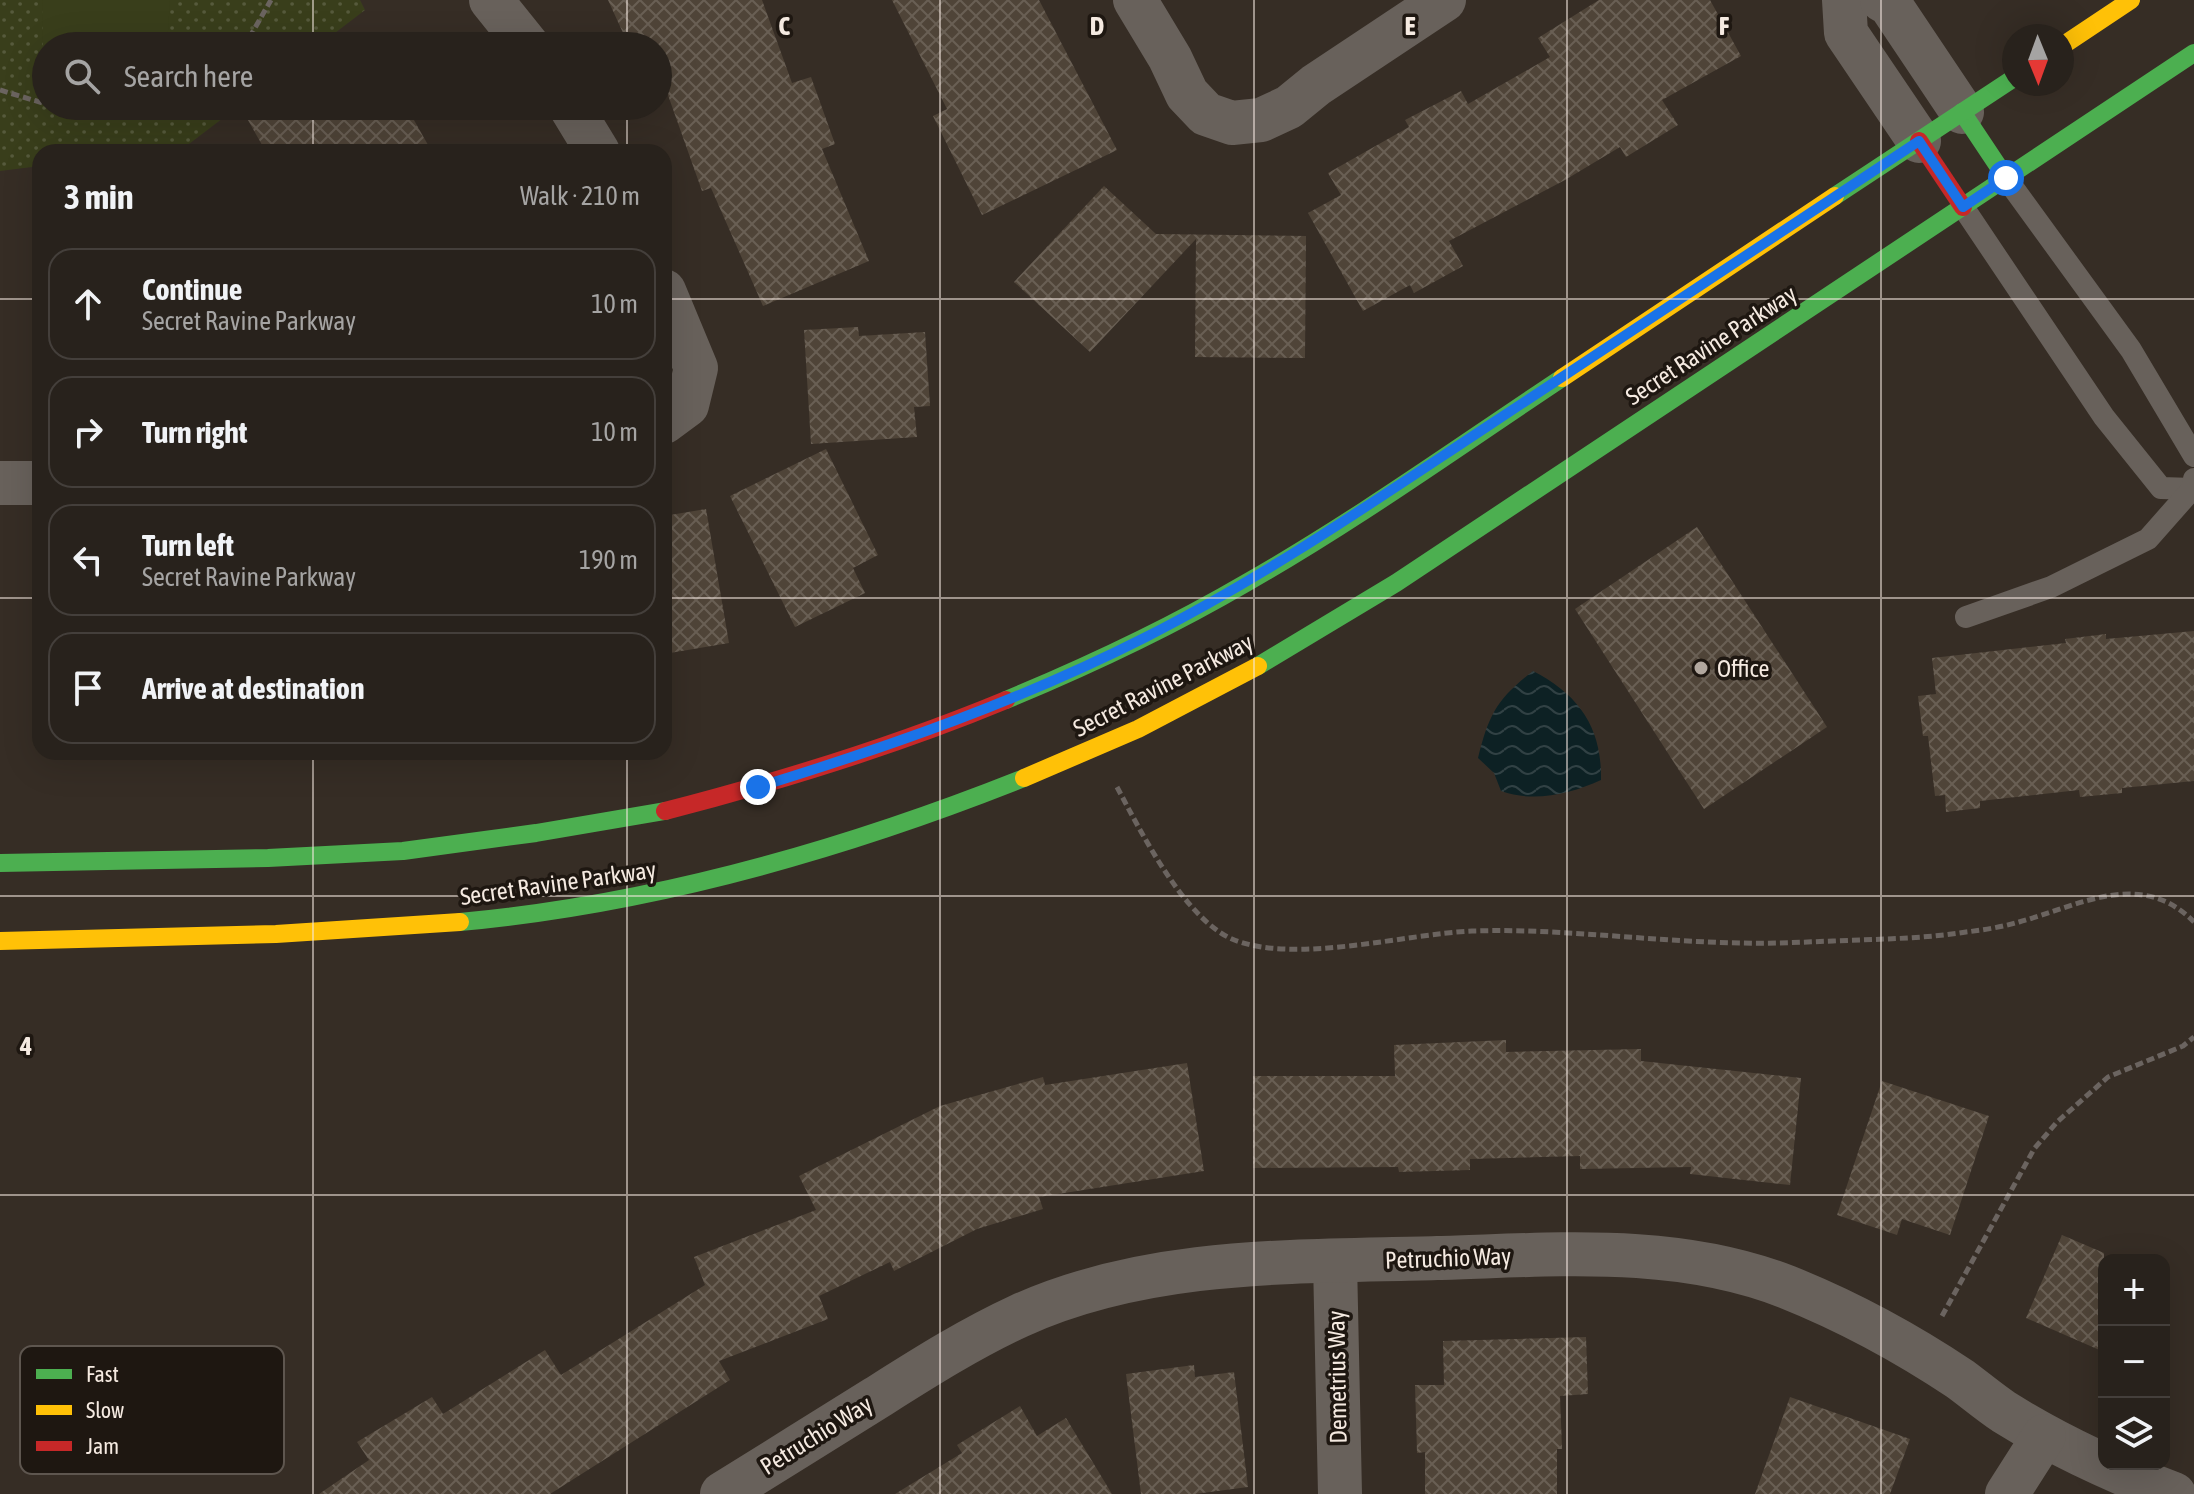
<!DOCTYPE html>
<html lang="en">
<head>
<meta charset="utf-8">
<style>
  body { margin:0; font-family:"Asap Condensed",sans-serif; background:#302a25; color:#f1f3f6 }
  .controls { position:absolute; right:24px; bottom:24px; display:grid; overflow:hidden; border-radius:16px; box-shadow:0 8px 32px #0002 }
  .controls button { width:72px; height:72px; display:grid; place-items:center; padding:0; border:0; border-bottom:2px solid #443f3b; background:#28221c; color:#f1f3f6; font:40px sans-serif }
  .compass { position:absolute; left:2002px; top:24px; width:72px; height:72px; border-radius:50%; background:#28221c; box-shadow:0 8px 32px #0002; rotate:179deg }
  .stop { position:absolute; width:24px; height:24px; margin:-18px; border:6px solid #1a73e8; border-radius:50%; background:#fff }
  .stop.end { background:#1a73e8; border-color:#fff; box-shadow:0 2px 8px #0008 }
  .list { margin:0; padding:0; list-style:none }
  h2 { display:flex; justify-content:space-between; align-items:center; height:104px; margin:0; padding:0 32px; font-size:34px }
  h2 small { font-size:26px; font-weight:400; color:#a5a4a3 }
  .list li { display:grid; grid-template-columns:52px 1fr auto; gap:24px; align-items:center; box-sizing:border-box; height:112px; margin:0 16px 16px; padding:0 16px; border:2px solid #443f3b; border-radius:24px }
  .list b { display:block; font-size:30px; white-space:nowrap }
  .list p { margin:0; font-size:26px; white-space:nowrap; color:#a5a4a3 }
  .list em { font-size:26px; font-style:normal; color:#a5a4a3 }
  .icon { flex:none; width:44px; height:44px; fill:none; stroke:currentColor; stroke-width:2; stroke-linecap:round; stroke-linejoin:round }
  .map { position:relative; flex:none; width:2194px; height:1494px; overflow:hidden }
  .search { position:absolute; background:#28221c; box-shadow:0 8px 32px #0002; left:32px; top:32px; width:640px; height:88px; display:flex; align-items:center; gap:20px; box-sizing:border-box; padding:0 28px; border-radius:44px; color:#a5a4a3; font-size:30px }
  .panel { position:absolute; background:#28221c; box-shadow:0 8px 32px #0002; left:32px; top:144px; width:640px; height:616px; border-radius:24px }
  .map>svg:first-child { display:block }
</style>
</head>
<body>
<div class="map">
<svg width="2194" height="1494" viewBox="0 0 2194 1494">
  <defs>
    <pattern id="park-dots" width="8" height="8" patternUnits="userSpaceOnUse" patternTransform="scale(2)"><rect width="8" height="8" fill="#393e1b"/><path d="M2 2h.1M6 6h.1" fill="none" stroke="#565a3c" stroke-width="1.8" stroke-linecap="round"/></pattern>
    <pattern id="water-waves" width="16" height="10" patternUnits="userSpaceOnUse" patternTransform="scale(2)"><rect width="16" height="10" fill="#0d2124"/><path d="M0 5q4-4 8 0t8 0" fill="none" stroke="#314144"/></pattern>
    <pattern id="building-cross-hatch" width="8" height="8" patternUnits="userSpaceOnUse" patternTransform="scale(2)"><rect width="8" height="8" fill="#4f4438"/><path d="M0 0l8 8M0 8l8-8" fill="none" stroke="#695f54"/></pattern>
  </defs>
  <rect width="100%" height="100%" fill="#362d25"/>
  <polygon fill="url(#park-dots)" points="0,0 360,0 365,10 318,46 46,46 46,106 239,106 185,147 148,152 40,152 40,166 0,171"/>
  <polygon fill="#393e1b" points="42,0 170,0 167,46 46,46 46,51 43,47"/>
  <path fill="url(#water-waves)" d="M1533 671C1579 695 1602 727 1601 780 1570 794 1534 803 1501 791L1494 773 1478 758C1489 714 1497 699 1533 671Z"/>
  <g fill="url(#building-cross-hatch)">
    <polygon points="608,0 762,0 792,83 811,77 835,144 822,149 869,261 763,306 711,188 702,191 658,67 658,46 629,46"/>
    <polygon points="892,0 1039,0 1117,150 982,215 933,116 947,109"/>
    <polygon points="1599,0 1710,0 1741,56 1662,100 1678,125 1626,157 1620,147 1565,180 1449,241 1463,266 1414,293 1410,285 1363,311 1308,213 1341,195 1328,173 1409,127 1405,120 1461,91 1468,104 1550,57 1538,38"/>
    <polygon points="240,106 406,106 432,152 266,152"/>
    <polygon points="1104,186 1156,234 1306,236 1305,358 1195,357 1196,239 1090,352 1014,282"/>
    <polygon points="858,327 859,336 925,332 930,406 914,407 917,437 811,444 804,330"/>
    <polygon points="826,449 878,555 853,568 865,593 795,627 730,496"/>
    <polygon points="706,509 729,643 664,654 664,516"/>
    <polygon points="1697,527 1827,727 1704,809 1575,609"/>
    <polygon points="2194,631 2194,781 2122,788 2122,793 2080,797 2079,790 1980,801 1980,808 1946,812 1945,795 1935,796 1928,736 1923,736 1918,696 1936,694 1932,658 2066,643 2065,639 2106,634 2106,639"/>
    <polygon points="1506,1040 1506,1052 1641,1049 1641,1061 1801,1078 1790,1185 1690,1174 1691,1167 1580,1169 1580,1156 1470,1159 1470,1170 1399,1172 1398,1167 1253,1168 1253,1076 1395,1076 1394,1045"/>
    <polygon points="1187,1063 1204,1171 1039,1197 1043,1209 977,1229 894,1271 890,1262 819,1296 828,1319 719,1361 730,1380 550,1494 319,1494 369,1460 357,1442 432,1397 443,1414 545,1350 561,1375 705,1285 694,1257 816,1210 799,1176 940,1106 1043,1077 1045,1085"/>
    <polygon points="1882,1081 1989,1116 1950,1235 1902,1219 1897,1235 1837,1215"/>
    <polygon points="2062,1235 2104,1253 2104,1352 2026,1318"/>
    <polygon points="1586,1337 1588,1394 1560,1396 1562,1449 1557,1449 1557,1494 1425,1494 1425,1452 1417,1453 1415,1385 1444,1385 1443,1341"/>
    <polygon points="1194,1365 1195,1377 1234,1372 1248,1487 1195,1494 1141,1494 1126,1374"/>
    <polygon points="1790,1397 1910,1439 1890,1494 1755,1494"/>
    <polygon points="1020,1406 1037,1436 1066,1418 1112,1494 895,1494 962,1453 957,1445"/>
  </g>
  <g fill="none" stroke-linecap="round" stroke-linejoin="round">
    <g stroke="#6b6460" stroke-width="5" stroke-dasharray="8 4" stroke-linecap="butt">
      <polyline points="241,46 248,40 271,0"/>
      <polyline points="0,90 46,104"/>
      <path d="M1117 787C1141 832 1184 918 1232 939 1294 965 1404 934 1472 931 1562 928 1652 942 1743 943 1773 944 1803 942 1833 941 1878 939 1922 939 1966 932 1983 930 2002 927 2019 922 2078 906 2141 868 2194 922"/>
      <polyline points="1942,1316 2034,1149 2057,1122 2108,1077 2183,1046 2194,1037"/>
    </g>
    <g stroke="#68615b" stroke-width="22">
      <polyline points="2006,178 2131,350 2194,456"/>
      <polyline points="1963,207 2104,417 2161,488 2194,489"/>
      <polyline points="1966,617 2051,587 2148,539 2193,488 2194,479"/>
    </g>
    <g stroke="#68615b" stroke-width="44">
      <polyline points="491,0 528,46"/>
      <polyline points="1135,0 1170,58 1187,94 1206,114 1232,123 1261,120 1289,107 1316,85 1444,0"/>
      <polyline points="1844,0 1846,33 1919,141"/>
      <polyline points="1882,0 1889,3 1962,112"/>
      <polyline points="570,106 598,152"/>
      <polyline points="664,291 696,368 687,405 664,422"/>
      <polyline points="0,483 40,483"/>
      <polyline points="1335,1261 1340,1494"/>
      <path d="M722 1494C773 1462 825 1430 876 1398 922 1369 969 1339 1019 1316 1148 1257 1298 1262 1437 1258 1553 1255 1675 1243 1787 1287 1847 1311 1906 1343 1960 1379 1975 1390 1989 1402 2004 1412 2057 1445 2115 1472 2174 1494"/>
      <polyline points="2007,1494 2044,1436"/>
    </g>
    <g stroke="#4caf50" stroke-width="18">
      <polyline points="1962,112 2006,178"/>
      <polyline points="1835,196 2014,78"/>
      <polyline points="1258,666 1396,583 2194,53"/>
      <path d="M1006 700C1088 666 1169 628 1246 583 1355 521 1458 447 1562 378"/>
      <polyline points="0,863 268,858 403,851 536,833 665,811"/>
      <path d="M460 922C655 904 843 850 1024 778"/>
    </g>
    <g stroke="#ffc107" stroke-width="18">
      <polyline points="2062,46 2131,0"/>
      <polyline points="1562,378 1835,196"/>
      <polyline points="1024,778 1138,729 1258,666"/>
      <polyline points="0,941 276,934 460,922"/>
    </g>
    <g stroke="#c62828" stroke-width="18">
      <polyline points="1919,141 1963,207"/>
      <path d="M665 811C781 781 895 746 1006 700"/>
    </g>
  </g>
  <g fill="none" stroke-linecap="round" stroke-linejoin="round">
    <path stroke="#1a73e8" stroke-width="10" d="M758 787C891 746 1022 700 1146 637 1266 576 1376 500 1488 426 1632 331 1775 236 1919 141L1963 207 2006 178"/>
  </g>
  <path fill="none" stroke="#f5eae1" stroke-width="2" stroke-opacity="0.55" d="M313 0V46M627 0V46M940 0V1494M1254 0V1494M1567 0V1494M1881 0V1494M313 106V152M627 106V152M0 299H40M664 299H2194M0 598H40M664 598H2194M313 752V1494M627 752V1494M0 896H2194M0 1195H2194"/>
  <circle fill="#b2a89f" stroke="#1e1711" stroke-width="3" cx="1701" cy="668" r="8"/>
  <g text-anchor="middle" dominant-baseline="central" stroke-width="7" stroke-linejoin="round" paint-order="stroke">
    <g font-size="24" fill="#f5eae1" stroke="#1e1711">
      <text transform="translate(1711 345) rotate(-33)">Secret Ravine Parkway</text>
      <text transform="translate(1163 685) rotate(-27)">Secret Ravine Parkway</text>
      <text transform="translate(558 883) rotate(-8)">Secret Ravine Parkway</text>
      <text transform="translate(1448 1258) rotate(-2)">Petruchio Way</text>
      <text transform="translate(1337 1377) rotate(-91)">Demetrius Way</text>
      <text transform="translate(816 1435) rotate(-32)">Petruchio Way</text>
    </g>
    <g font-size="24" fill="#f5eae1" stroke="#1e1711" text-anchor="start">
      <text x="1717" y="668">Office</text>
    </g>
  </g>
  <rect x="20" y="1346" width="264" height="128" rx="12" fill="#1e1711" stroke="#5e564f" stroke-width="2"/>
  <rect x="36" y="1369" width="36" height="10" fill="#4caf50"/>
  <rect x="36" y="1405" width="36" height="10" fill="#ffc107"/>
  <rect x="36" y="1441" width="36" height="10" fill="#c62828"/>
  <g font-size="22" fill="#f5eae1">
    <text x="86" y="1382">Fast</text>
    <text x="86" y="1418">Slow</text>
    <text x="86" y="1454">Jam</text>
  </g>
  <g font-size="26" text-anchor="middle" font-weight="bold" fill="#f5eae1" stroke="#1e1711" stroke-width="7" stroke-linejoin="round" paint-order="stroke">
    <text x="784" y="35">C</text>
    <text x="1097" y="35">D</text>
    <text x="1410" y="35">E</text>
    <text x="1724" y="35">F</text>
    <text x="26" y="1055">4</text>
  </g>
</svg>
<div class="controls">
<button>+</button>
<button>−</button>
<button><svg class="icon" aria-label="layers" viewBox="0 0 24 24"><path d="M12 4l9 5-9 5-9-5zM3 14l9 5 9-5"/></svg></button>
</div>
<svg class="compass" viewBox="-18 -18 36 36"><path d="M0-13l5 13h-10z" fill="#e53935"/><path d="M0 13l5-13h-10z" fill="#a5a4a3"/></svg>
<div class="stop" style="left:2006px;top:178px"></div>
<div class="stop end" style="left:758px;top:787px"></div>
<div class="search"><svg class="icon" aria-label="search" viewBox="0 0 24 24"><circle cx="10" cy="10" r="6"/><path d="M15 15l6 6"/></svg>Search here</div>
<section class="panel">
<h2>3 min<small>Walk · 210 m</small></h2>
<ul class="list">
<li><svg class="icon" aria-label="ahead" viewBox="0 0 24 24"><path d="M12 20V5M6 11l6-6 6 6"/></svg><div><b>Continue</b><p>Secret Ravine Parkway</p></div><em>10 m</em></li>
<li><svg class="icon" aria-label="right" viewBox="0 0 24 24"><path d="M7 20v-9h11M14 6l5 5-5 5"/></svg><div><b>Turn right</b></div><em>10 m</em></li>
<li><svg class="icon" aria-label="left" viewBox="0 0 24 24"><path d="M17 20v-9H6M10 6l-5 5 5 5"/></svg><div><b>Turn left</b><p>Secret Ravine Parkway</p></div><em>190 m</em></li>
<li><svg class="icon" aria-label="arrive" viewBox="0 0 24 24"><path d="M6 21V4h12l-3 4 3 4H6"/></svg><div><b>Arrive at destination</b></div></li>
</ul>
</section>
</div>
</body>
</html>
